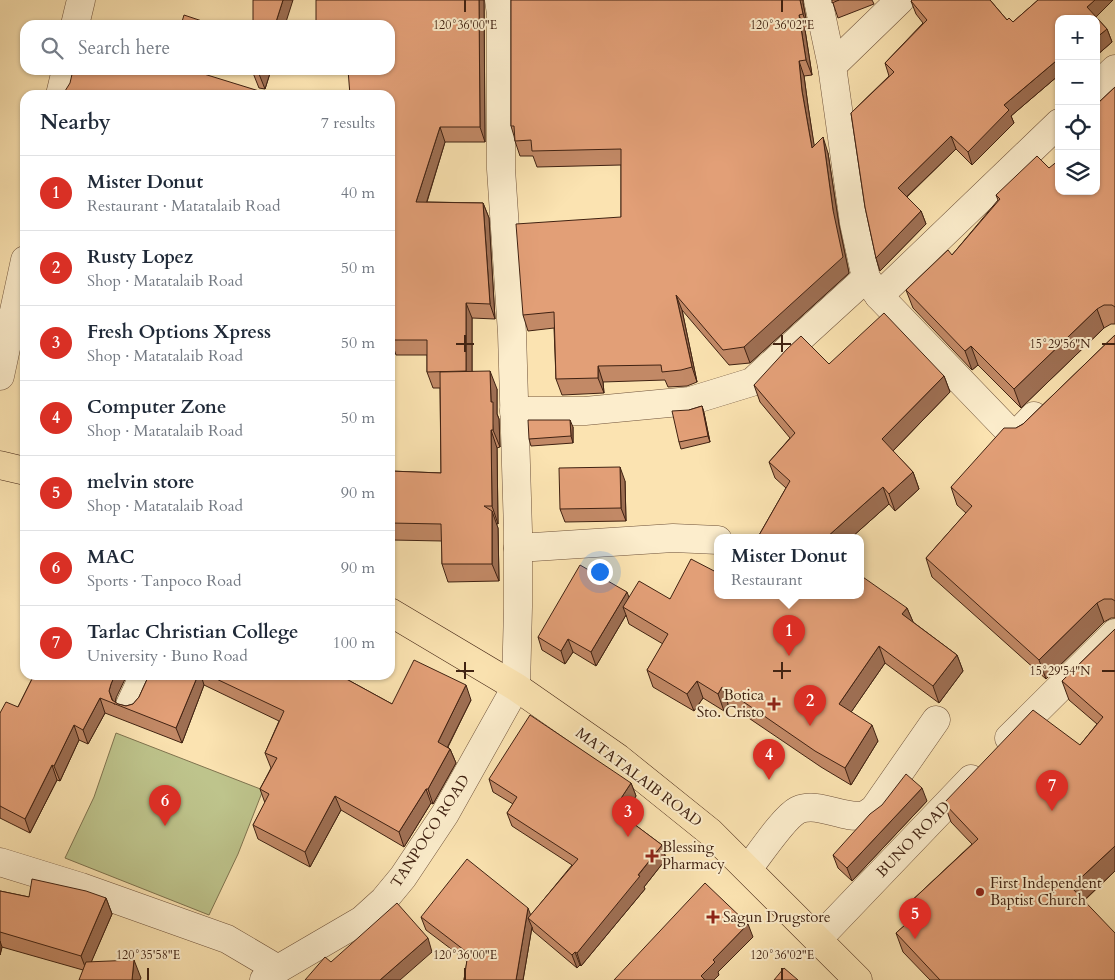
<!DOCTYPE html>
<html lang="en">
<head>
<meta charset="utf-8">
<style>
  body { margin:0; font-family:Cardo,serif; background:#f2f2f3; color:#1f2937 }
  .controls { position:absolute; right:15px; top:15px; display:grid; overflow:hidden; border-radius:10px; box-shadow:0 1px 4px #0004 }
  .controls button { width:45px; height:45px; display:grid; place-items:center; padding:0; border:0; border-bottom:1px solid #e0e1e3; background:#fff; color:#1f2937; font:25px sans-serif }
  .you { position:absolute; left:599px; top:571px; width:18px; height:18px; margin:-12px; border:4px solid #fff; border-radius:50%; background:#1a73e8; box-shadow:0 0 0 8px #1a73e833 }
  .badge { display:grid; place-items:center; width:32px; height:32px; border-radius:50%; background:#d93025; color:#fff; font-size:16px; font-weight:700 }
  .pin { position:absolute; translate:-50% -41px; filter:drop-shadow(0 1px 2px #0008) }
  .pin::after { content:''; position:absolute; top:26px; width:18px; height:15px; background:inherit; clip-path:polygon(0 0,100% 0,50% 100%) }
  .popup { position:absolute; left:714px; top:534px; width:150px; height:65px; box-sizing:border-box; display:grid; place-content:center; border-radius:10px; background:#fff; filter:drop-shadow(0 1px 4px #0005); font-size:16px; white-space:nowrap; color:#747a83 }
  .popup b { font-size:19px; color:#1f2937 }
  .popup::after { content:''; position:absolute; left:50%; top:100%; margin-left:-10px; border:10px solid transparent; border-top-color:#fff }
  .list { margin:0; padding:0; list-style:none }
  h2 { display:flex; justify-content:space-between; align-items:center; height:65px; margin:0; padding:0 20px; font-size:21px }
  h2 small { font-size:16px; font-weight:400; color:#747a83 }
  .list li { display:grid; grid-template-columns:32px 1fr auto; gap:15px; align-items:center; box-sizing:border-box; height:75px; padding:0 20px; border-top:1px solid #e0e1e3 }
  .list b { display:block; font-size:19px; white-space:nowrap }
  .list p { margin:0; font-size:16px; white-space:nowrap; color:#747a83 }
  .list em { font-size:16px; font-style:normal; color:#747a83 }
  .icon { flex:none; width:28px; height:28px; fill:none; stroke:currentColor; stroke-width:2; stroke-linecap:round; stroke-linejoin:round }
  .map { position:relative; flex:none; width:1115px; height:980px; overflow:hidden }
  .search { position:absolute; background:#fff; box-shadow:0 1px 4px #0004; left:20px; top:20px; width:375px; height:55px; display:flex; align-items:center; gap:12px; box-sizing:border-box; padding:0 18px; border-radius:15px; color:#747a83; font-size:19px }
  .panel { position:absolute; background:#fff; box-shadow:0 1px 4px #0004; left:20px; top:90px; width:375px; height:590px; border-radius:15px }
  .map>svg:first-child { display:block }
</style>
</head>
<body>
<div class="map">
<svg width="1115" height="980" viewBox="0 0 1115 980">
  <rect width="100%" height="100%" fill="#fbe3b1"/>
  <filter id="stains"><feTurbulence type="fractalNoise" baseFrequency=".004" numOctaves="4"/><feColorMatrix values="0 0 0 0 .2 0 0 0 0 .09 0 0 0 0 .02 0 0 0 .5 -.17"/></filter>
  <radialGradient id="worn" r=".72"><stop offset=".6" stop-color="#630" stop-opacity="0"/><stop offset="1" stop-color="#630" stop-opacity=".3"/></radialGradient>
  <polygon fill="#bec48c" stroke="#7f734f" points="116,733 263,790 238,854 209,915 65,858 94,797"/>
  <g fill="none" stroke-linecap="round" stroke-linejoin="round">
    <defs>
      <g id="minor">
        <polyline points="818,0 832,66 854,223 866,278 879,296 1008,430 1019,432 1034,416"/>
        <polyline points="75,25 81,0"/>
        <polyline points="832,66 900,0"/>
        <polyline points="1096,87 1115,69"/>
        <polyline points="60,95 66,70"/>
        <polyline points="879,296 1059,123"/>
        <polyline points="0,376 25,260"/>
        <polyline points="514,411 585,411 690,401 752,382 866,278"/>
        <polyline points="518,548 673,538 718,540"/>
        <polyline points="130,705 144,675"/>
        <polyline points="1009,738 1115,633"/>
        <polyline points="0,862 81,887 227,939 278,969"/>
        <path d="M748 869C759 855 784 817 798 810 819 801 844 820 864 815 867 814 871 811 874 809L936 720"/>
        <polyline points="818,939 971,779"/>
        <polyline points="264,980 278,969 362,920 384,900 403,877 445,814 516,687 518,607 518,531 512,333 501,169 501,14 499,0"/>
      </g>
      <g id="major">
        <polyline points="0,465 25,471"/>
        <polyline points="390,612 516,687 618,758 710,832 858,980"/>
      </g>
    </defs>
    <use href="#minor" stroke="#6f523a" stroke-width="29"/>
    <use href="#major" stroke="#402212" stroke-width="29"/>
    <use href="#minor" stroke="#fcedcc" stroke-width="28"/>
    <use href="#major" stroke="#fbe3b1" stroke-width="28"/>
  </g>
  <g fill="#c28966" stroke="#402212">
    <polygon points="316,0 484,0 485,142 445,142 427,202 483,203 489,218 495,319 472,318 472,371 497,389 497,414 499,419 500,447 497,448 498,524 496,524 498,528 499,581 448,582 442,564 442,541 392,540 390,534 390,471 441,473 440,388 433,388 427,372 427,355 396,355 391,340 390,70"/>
    <polygon points="511,0 803,0 803,3 808,29 805,30 812,75 804,76 808,106 814,146 828,153 839,225 849,273 750,363 729,365 682,310 697,382 687,386 668,387 665,380 603,382 604,393 562,395 556,379 554,328 528,331 523,315 621,217 621,165 537,167 533,156 520,156 515,141 514,136 511,126"/>
    <polygon points="832,0 872,0 874,4 838,18"/>
    <polygon points="912,0 990,0 1007,20 1009,18 1013,22 1038,0 1113,0 1096,17 1107,29 1112,42 1096,56 1096,19 1059,19 1059,75 1011,116 1014,123 972,165 956,149 907,197 921,211 926,224 880,271 876,258 865,207 851,113 889,76 885,63 923,23 916,14 911,1"/>
    <polygon points="253,70 271,70 265,89 259,88 253,73"/>
    <polygon points="1115,87 1115,324 1111,324 1104,328 1021,408 978,365 972,370 913,308 906,290 952,255 998,200 996,195 1049,168 1096,191 1096,105"/>
    <polygon points="1115,335 1115,618 1111,618 1104,622 1046,679 932,577 926,558 966,513 957,505 951,487 1016,428 1023,424"/>
    <polygon points="829,364 944,376 950,392 893,451 913,472 919,489 895,511 889,504 852,537 758,537 786,488 775,478 769,462 790,438 760,402 754,385"/>
    <polygon points="702,406 704,413 710,442 681,449 679,442 689,410"/>
    <polygon points="573,427 573,443 531,446 529,439"/>
    <polygon points="625,481 626,521 565,522 560,509"/>
    <polygon points="718,595 907,608 913,622 957,655 963,671 939,703 885,663 851,712 878,741 851,785 821,767 728,704 724,711 703,698 694,711 653,687 647,670 663,644 629,624 626,615 596,666 573,652 565,664 542,650 538,637 629,598 670,599"/>
    <polygon points="1115,629 1115,871 1084,901 1115,980 930,980 903,952 896,933 911,920 906,906 972,844 951,822 944,803 1080,745 1097,724 1069,700 1062,681"/>
    <polygon points="34,675 116,698 115,702 118,704 126,706 133,704 139,697 149,675 339,675 392,704 471,700 448,747 450,749 456,763 433,804 431,803 404,847 341,810 310,867 258,839 253,825 265,803 260,789 271,768 265,753 279,721 204,685 182,743 105,713 88,744 79,740 60,781 57,780 30,833 0,818 0,713 18,707"/>
    <polygon points="489,779 631,783 636,796 623,816 662,845 666,859 644,887 645,889 581,966 580,965 577,968 533,931 532,927 523,980 464,980 467,961 426,930 421,917 531,915 572,865 512,826 507,813 513,804 493,792"/>
    <polygon points="927,801 852,881 838,868 833,855"/>
    <polygon points="0,891 29,897 106,898 112,914 91,962 141,978 83,970 2,947 0,955"/>
  </g>
  <g fill="#9e6f53" stroke="#402212">
    <polygon points="283,0 293,0 285,25 275,25"/>
    <polygon points="479,0 484,0 485,142 480,127"/>
    <polygon points="800,0 803,0 803,3 808,29 803,14"/>
    <polygon points="1095,0 1113,0 1094,19 1087,7"/>
    <polygon points="799,15 805,30 812,75 806,60"/>
    <polygon points="1107,29 1112,42 1096,56 1096,38"/>
    <polygon points="799,61 804,76 808,106 817,163 812,148 802,91"/>
    <polygon points="1056,61 1059,69 1059,75 1011,116 1014,123 972,165 968,152 1004,105"/>
    <polygon points="260,70 271,70 265,89 259,74"/>
    <polygon points="440,127 445,142 422,217 416,202"/>
    <polygon points="951,136 956,149 902,201 898,188"/>
    <polygon points="823,137 828,153 839,225 849,273 750,363 744,347 833,210"/>
    <polygon points="483,203 489,218 495,319 490,304"/>
    <polygon points="921,211 926,224 880,271 876,258"/>
    <polygon points="391,283 397,299 390,320 390,286"/>
    <polygon points="676,295 682,310 697,382 692,367"/>
    <polygon points="466,303 472,318 472,388 466,372"/>
    <polygon points="1097,309 1104,328 1021,408 1014,389"/>
    <polygon points="971,346 978,365 972,370 965,351"/>
    <polygon points="598,366 603,382 604,393 598,378"/>
    <polygon points="490,371 497,389 497,414 499,419 500,447 493,430 491,402"/>
    <polygon points="944,376 950,392 888,456 882,439"/>
    <polygon points="702,406 704,413 710,442 708,436"/>
    <polygon points="570,420 573,427 573,443 571,436"/>
    <polygon points="491,430 497,448 498,524 492,506"/>
    <polygon points="620,467 625,481 626,521 621,508"/>
    <polygon points="913,472 919,489 895,511 889,494"/>
    <polygon points="883,487 889,504 852,537 827,537"/>
    <polygon points="492,511 498,528 499,581 492,564"/>
    <polygon points="627,592 632,605 623,607 626,615 596,666 591,652"/>
    <polygon points="1097,603 1104,622 1046,679 1039,660"/>
    <polygon points="907,608 914,624 902,614"/>
    <polygon points="568,639 573,652 565,664 561,651"/>
    <polygon points="879,646 885,663 845,721 839,704"/>
    <polygon points="957,655 963,671 939,703 933,686"/>
    <polygon points="115,675 127,675 116,698 115,704 114,704 109,691 111,684"/>
    <polygon points="198,675 201,675 204,685 182,743 176,728"/>
    <polygon points="697,681 703,698 694,711 687,694"/>
    <polygon points="466,685 471,700 443,756 438,742"/>
    <polygon points="722,687 728,704 724,711 718,694"/>
    <polygon points="100,698 105,713 88,744 83,730"/>
    <polygon points="74,725 79,740 60,781 54,766"/>
    <polygon points="872,725 878,741 851,785 845,768"/>
    <polygon points="450,749 456,763 433,804 428,789"/>
    <polygon points="52,765 57,780 30,833 25,819"/>
    <polygon points="631,783 636,796 619,822 614,809"/>
    <polygon points="922,788 927,801 852,881 847,868"/>
    <polygon points="426,789 431,803 404,847 399,832"/>
    <polygon points="335,796 341,810 310,867 305,852"/>
    <polygon points="662,845 666,859 644,887 645,889 581,966 577,953"/>
    <polygon points="1115,846 1115,871 1078,906 1071,887"/>
    <polygon points="106,898 112,914 87,972 81,956"/>
    <polygon points="528,908 533,921 528,918 532,927 523,980 516,980"/>
    <polygon points="748,924 753,937 718,972 719,975 714,980 702,980 701,976 713,960"/>
    <polygon points="428,938 432,952 400,980 380,980"/>
    <polygon points="0,941 2,947 0,955"/>
    <polygon points="575,952 580,965 577,968 572,955"/>
    <polygon points="134,960 141,978 140,980 132,980"/>
  </g>
  <g fill="#e29f77" stroke="#402212">
    <polygon points="253,0 283,0 275,25 253,25"/>
    <polygon points="316,0 479,0 480,127 440,127 416,202 483,203 490,304 466,303 466,371 427,372 427,340 391,340 391,283 390,286 390,95 350,95 348,70 390,70 390,25 316,25"/>
    <polygon points="511,0 800,0 803,14 799,15 806,60 799,61 802,91 812,148 823,137 833,210 843,257 744,347 723,350 676,295 692,367 681,370 662,372 661,365 598,366 598,378 556,379 554,312 523,315 516,224 621,217 621,149 532,151 531,140 515,141 514,126 511,126"/>
    <polygon points="832,0 839,0 832,3"/>
    <polygon points="912,0 990,0 1007,20 1009,18 1013,22 1038,0 1095,0 1087,7 1107,29 1096,38 1096,19 1059,19 1059,64 1056,61 1004,105 1009,110 968,152 951,136 898,188 921,211 876,258 865,207 851,113 894,72 885,63 927,20 911,1"/>
    <polygon points="184,15 214,25 181,25"/>
    <polygon points="73,70 191,70 272,95 57,95 65,91 70,83"/>
    <polygon points="253,70 260,70 259,74 253,73"/>
    <polygon points="1115,87 1115,307 1112,305 1104,305 1097,309 1014,389 971,346 965,351 906,290 948,250 952,255 1000,199 996,195 1037,156 1049,168 1059,160 1059,191 1096,191 1096,127 1099,124 1096,122 1096,105"/>
    <polygon points="884,313 944,376 882,439 913,472 889,494 883,487 827,537 758,537 790,481 769,462 795,433 754,385 787,349 801,336 829,364"/>
    <polygon points="1115,335 1115,601 1112,599 1104,599 1097,603 1039,660 926,558 972,506 951,487 1004,428 1016,428 1023,424"/>
    <polygon points="490,371 491,402 493,402 493,430 491,430 492,506 484,506 492,511 492,564 442,564 441,524 390,523 390,471 441,473 440,372"/>
    <polygon points="702,406 708,436 679,442 672,411 689,410"/>
    <polygon points="528,420 570,420 571,436 529,439"/>
    <polygon points="620,467 621,508 560,509 559,468"/>
    <polygon points="691,559 718,573 718,595 860,595 860,575 907,608 902,614 957,655 933,686 879,646 839,704 872,725 845,768 815,751 722,687 718,694 697,681 687,694 647,670 668,634 623,607 639,581 670,599"/>
    <polygon points="580,565 627,592 591,652 568,639 561,651 538,637"/>
    <polygon points="1115,629 1115,846 1071,887 1115,933 1115,980 940,980 896,933 915,916 906,906 978,839 944,803 1033,710 1080,745 1103,717 1062,681"/>
    <polygon points="414,660 466,685 438,742 450,749 428,789 426,789 399,832 335,796 305,852 253,825 269,794 260,789 277,758 265,753 284,711 208,675 339,675 392,704"/>
    <polygon points="34,675 115,675 111,684 109,691 112,700 118,704 126,706 133,704 139,697 149,675 198,675 176,728 100,698 83,730 74,725 54,766 52,765 25,819 0,806 0,713 6,702 18,707"/>
    <polygon points="530,715 631,783 614,809 662,845 638,875 640,876 577,953 575,952 572,955 528,918 578,859 507,813 517,797 489,779"/>
    <polygon points="906,774 922,788 847,868 833,855 870,814 882,805"/>
    <polygon points="467,859 528,908 516,980 464,980 468,953 421,917"/>
    <polygon points="32,879 86,891 106,898 81,956 0,932 0,891 29,897"/>
    <polygon points="705,883 748,924 713,960 715,962 701,976 705,980 614,980"/>
    <polygon points="397,903 428,938 380,980 305,980 325,957 331,962"/>
    <polygon points="134,960 132,980 79,980 86,962"/>
    <polygon points="784,968 798,980 774,980"/>
  </g>
  <path fill="none" stroke="#402212" stroke-width="2" d="M465 0V12M782 0V12M465 335V352M782 335V352M456 344H474M773 344H791M1102 344H1115M465 662V679M782 662V679M456 671H474M773 671H791M1102 671H1115M148 968V980M465 968V980M782 968V980"/>
  <g fill="#8f2418" stroke="#fcedcc" stroke-width="2">
    <path d="M771.5 696.5h5v5h5v5h-5v5h-5v-5h-5v-5h5z"/>
    <path d="M649.5 848.5h5v5h5v5h-5v5h-5v-5h-5v-5h5z"/>
    <circle cx="980" cy="892" r="5"/>
    <path d="M710.5 909.5h5v5h5v5h-5v5h-5v-5h-5v-5h5z"/>
  </g>
  <g text-anchor="middle" dominant-baseline="central" stroke-width="4" stroke-linejoin="round" paint-order="stroke">
    <g font-size="15" fill="#402212" stroke="#fcedcc" text-anchor="start">
      <text x="764" y="695" text-anchor="end">Botica<tspan x="764" dy="17">Sto. Cristo</tspan></text>
      <text x="662" y="847">Blessing<tspan x="662" dy="17">Pharmacy</tspan></text>
      <text x="990" y="883">First Independent<tspan x="990" dy="17">Baptist Church</tspan></text>
      <text x="723" y="917">Sagun Drugstore</text>
    </g>
    <g font-size="15" fill="#402212" stroke="#fcedcc">
      <text transform="translate(639 777) rotate(37)">MATATALAIB ROAD</text>
      <text transform="translate(430 831) rotate(-57)">TANPOCO ROAD</text>
      <text transform="translate(913 839) rotate(-46)">BUNO ROAD</text>
    </g>
  </g>
  <g font-size="12" text-anchor="middle" fill="#402212" stroke="#fcedcc" stroke-width="4" stroke-linejoin="round" paint-order="stroke">
    <text x="465" y="29">120°36'00"E</text>
    <text x="782" y="29">120°36'02"E</text>
    <text x="1060" y="348">15°29'56"N</text>
    <text x="1060" y="675">15°29'54"N</text>
    <text x="148" y="959">120°35'58"E</text>
    <text x="465" y="959">120°36'00"E</text>
    <text x="782" y="959">120°36'02"E</text>
  </g>
  <rect width="100%" height="100%" filter="url(#stains)"/>
  <rect width="100%" height="100%" fill="url(#worn)"/>
</svg>
<div class="controls">
<button>+</button>
<button>−</button>
<button><svg class="icon" aria-label="locate" viewBox="0 0 24 24"><circle cx="12" cy="12" r="6"/><path d="M12 2v4M12 18v4M2 12h4M18 12h4"/></svg></button>
<button><svg class="icon" aria-label="layers" viewBox="0 0 24 24"><path d="M12 4l9 5-9 5-9-5zM3 14l9 5 9-5"/></svg></button>
</div>
<div class="you"></div>
<div class="pin badge" style="left:789px;top:656px">1</div>
<div class="popup"><b>Mister Donut</b>Restaurant</div>
<div class="pin badge" style="left:810px;top:726px">2</div>
<div class="pin badge" style="left:628px;top:837px">3</div>
<div class="pin badge" style="left:769px;top:780px">4</div>
<div class="pin badge" style="left:915px;top:939px">5</div>
<div class="pin badge" style="left:165px;top:826px">6</div>
<div class="pin badge" style="left:1052px;top:811px">7</div>
<div class="search"><svg class="icon" aria-label="search" viewBox="0 0 24 24"><circle cx="10" cy="10" r="6"/><path d="M15 15l6 6"/></svg>Search here</div>
<section class="panel">
<h2>Nearby<small>7 results</small></h2>
<ul class="list">
<li><span class="badge">1</span><div><b>Mister Donut</b><p>Restaurant · Matatalaib Road</p></div><em>40 m</em></li>
<li><span class="badge">2</span><div><b>Rusty Lopez</b><p>Shop · Matatalaib Road</p></div><em>50 m</em></li>
<li><span class="badge">3</span><div><b>Fresh Options Xpress</b><p>Shop · Matatalaib Road</p></div><em>50 m</em></li>
<li><span class="badge">4</span><div><b>Computer Zone</b><p>Shop · Matatalaib Road</p></div><em>50 m</em></li>
<li><span class="badge">5</span><div><b>melvin store</b><p>Shop · Matatalaib Road</p></div><em>90 m</em></li>
<li><span class="badge">6</span><div><b>MAC</b><p>Sports · Tanpoco Road</p></div><em>90 m</em></li>
<li><span class="badge">7</span><div><b>Tarlac Christian College</b><p>University · Buno Road</p></div><em>100 m</em></li>
</ul>
</section>
</div>
</body>
</html>
